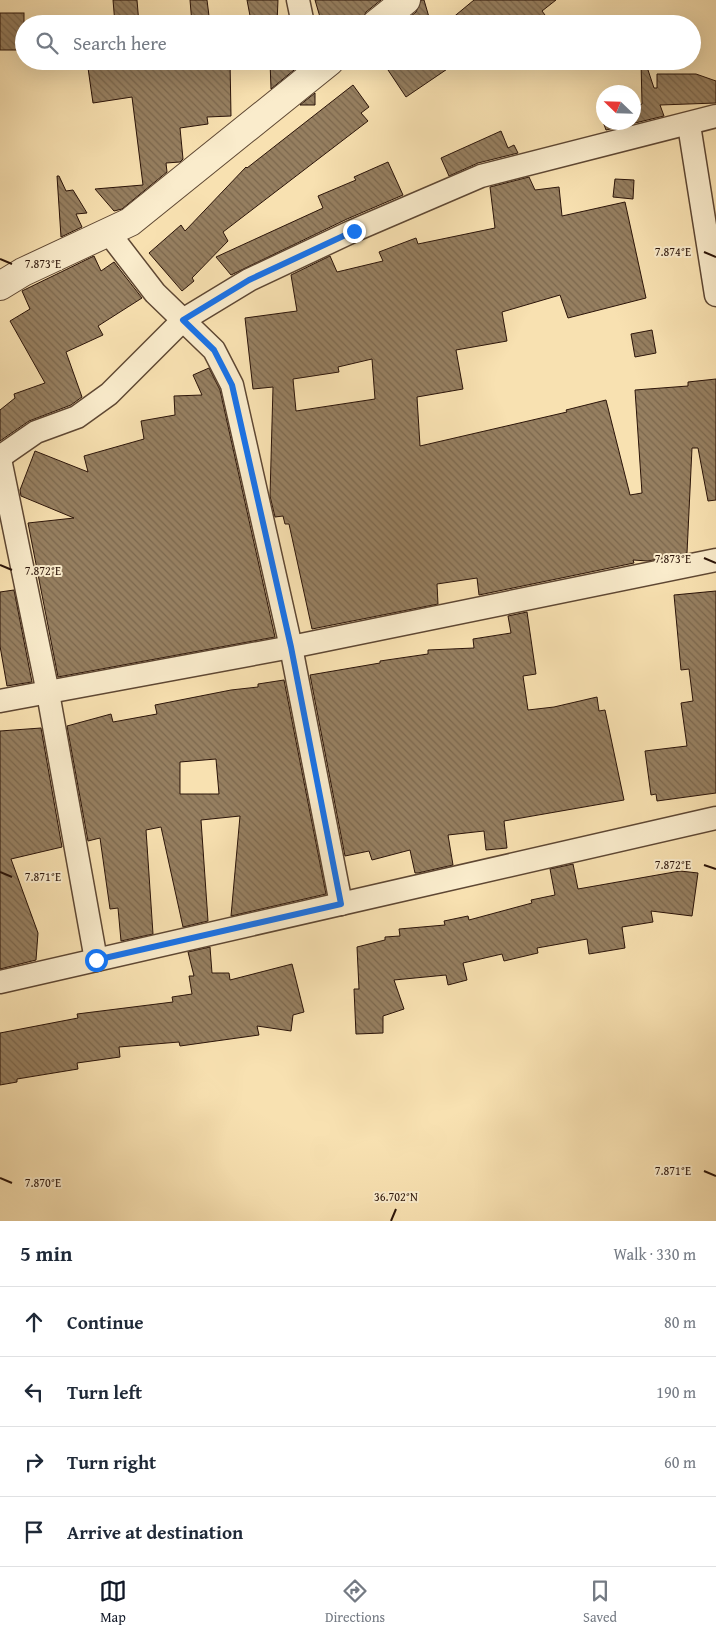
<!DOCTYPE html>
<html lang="en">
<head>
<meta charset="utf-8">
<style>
  body { margin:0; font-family:"Gentium Book Plus",serif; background:#f2f2f3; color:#1f2937 }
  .compass { position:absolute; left:596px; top:85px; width:45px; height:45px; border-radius:50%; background:#fff; box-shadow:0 5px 20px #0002; rotate:293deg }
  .stop { position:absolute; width:15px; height:15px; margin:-11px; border:4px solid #1a73e8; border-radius:50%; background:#fff }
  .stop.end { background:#1a73e8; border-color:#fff; box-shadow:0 1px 5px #0008 }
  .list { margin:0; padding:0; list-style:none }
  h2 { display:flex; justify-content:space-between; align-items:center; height:65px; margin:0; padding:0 20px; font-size:21px }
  h2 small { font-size:16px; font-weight:400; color:#747a83 }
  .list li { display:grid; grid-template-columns:32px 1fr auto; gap:15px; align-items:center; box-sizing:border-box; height:70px; padding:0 20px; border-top:1px solid #e0e1e3 }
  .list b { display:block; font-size:19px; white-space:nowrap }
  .list em { font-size:16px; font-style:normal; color:#747a83 }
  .icon { flex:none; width:28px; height:28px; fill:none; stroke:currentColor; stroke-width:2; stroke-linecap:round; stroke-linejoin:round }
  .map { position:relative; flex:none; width:716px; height:1221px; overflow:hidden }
  .search { position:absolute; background:#fff; box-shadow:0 5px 20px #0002; left:15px; right:15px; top:15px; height:55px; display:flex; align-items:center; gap:12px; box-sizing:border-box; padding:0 18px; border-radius:28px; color:#747a83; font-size:19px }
  .sheet { height:345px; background:#fff }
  nav { display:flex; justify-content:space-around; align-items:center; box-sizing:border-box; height:70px; border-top:1px solid #e0e1e3; background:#fff; font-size:14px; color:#747a83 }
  nav a { display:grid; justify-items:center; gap:2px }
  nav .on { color:#111827 }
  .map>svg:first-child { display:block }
</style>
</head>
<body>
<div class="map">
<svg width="716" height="1221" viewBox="0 0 716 1221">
  <defs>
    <pattern id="building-back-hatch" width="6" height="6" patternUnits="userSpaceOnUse" patternTransform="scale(1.25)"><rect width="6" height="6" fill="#967f60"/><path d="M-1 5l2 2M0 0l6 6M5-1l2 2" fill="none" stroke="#7b674d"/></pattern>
  </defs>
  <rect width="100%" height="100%" fill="#f8e1b1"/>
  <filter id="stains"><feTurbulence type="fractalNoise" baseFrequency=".004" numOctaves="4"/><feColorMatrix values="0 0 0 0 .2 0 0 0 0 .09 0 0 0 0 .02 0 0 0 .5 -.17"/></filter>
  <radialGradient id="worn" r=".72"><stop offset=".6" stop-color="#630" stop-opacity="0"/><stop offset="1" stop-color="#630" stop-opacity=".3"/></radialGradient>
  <g fill="url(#building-back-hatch)" stroke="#2b1409" fill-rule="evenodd">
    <polygon points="113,0 137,0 139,24 115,24"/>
    <polygon points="190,0 207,0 210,24 192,24"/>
    <polygon points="247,0 278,0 277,23 251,21"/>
    <polygon points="315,0 381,0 366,12 361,24 322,24"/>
    <polygon points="421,0 424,0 431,24 401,24 416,12"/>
    <polygon points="474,0 556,0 542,11 545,15 535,24 445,24"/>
    <rect x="0" y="13" width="24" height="37"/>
    <polygon points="87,61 230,61 231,116 207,117 208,124 180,128 183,159 180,162 166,163 167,172 122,209 114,211 95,189 143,185 132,97 93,103"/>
    <polygon points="270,61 305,61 271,89"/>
    <polygon points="382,61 459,61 406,97"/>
    <polygon points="641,61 645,61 654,88 657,88 657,74 696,74 716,81 716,103 660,105 664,116 606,130 602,119 604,118 604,122 634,122 634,107 642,104"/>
    <polygon points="353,85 369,107 361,113 368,121 223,232 228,241 192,278 194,281 182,291 149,253 181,225 185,231 246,167 247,168"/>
    <polygon points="315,93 315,105 300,105"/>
    <polygon points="501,131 508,148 514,145 518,153 478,163 449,176 441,158"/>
    <polygon points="388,162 403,195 347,219 231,275 216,257 323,208 318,196 356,180 354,177"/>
    <polygon points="57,176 59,176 66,191 73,190 87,213 76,214 82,227 61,237"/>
    <path d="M529 177 535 190 559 187 562 216 625 202 646 298 568 318 560 295 502 312 507 341 456 350 463 389 417 397 420 446 567 412 566 410 606 400 630 495 642 493 635 390 688 386V382L716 379V500L708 501 698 448H692L687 553 648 561 633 560 634 563 479 595 477 578 437 584 438 604 312 629 289 524H285L283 516 275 517 270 496 273 387 253 389 245 318 297 311 291 275 330 256 337 272 383 261 379 252 416 238 418 244 495 228 490 187ZM372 359 375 399 296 411 293 379 339 372 338 367Z"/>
    <polygon points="615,179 634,180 633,199 613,197"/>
    <polygon points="94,256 101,271 114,262 142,298 98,326 103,335 66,352 82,397 71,405 29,421 0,441 0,410 15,398 14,394 45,383 10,321 30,309 22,291"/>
    <polygon points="652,330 656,353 635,357 631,334"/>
    <polygon points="209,368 220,390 275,637 58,677 28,523 74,518 21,496 20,490 35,451 88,472 84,456 144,439 141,421 175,415 174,396 202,395 193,375"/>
    <polygon points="14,590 32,682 7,686 0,646 0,592"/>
    <polygon points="716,591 716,793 657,801 656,794 651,795 645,751 687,746 681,703 693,701 689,669 681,670 674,595"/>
    <polygon points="527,612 536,674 523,676 528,710 554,707 597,697 599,711 605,710 624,800 504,821 507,848 486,850 484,831 448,835 453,865 418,873 415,873 410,850 372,860 369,851 345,856 310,675 380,663 380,661 428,654 428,650 474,648 473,639 511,633 508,616"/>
    <path d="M284 680 326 894 231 916 240 816 201 820 208 921 183 927 161 827 146 830 153 934 121 941 118 908 110 909 100 838 88 841 67 726 111 714 113 722 157 714 155 705 231 690 258 687V684ZM216 759 219 794H180V762Z"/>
    <polygon points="41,728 62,847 11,859 38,933 36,960 0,969 0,731"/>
    <polygon points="573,864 578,889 680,871 698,873 692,916 651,911 653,922 622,927 625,948 589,954 587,939 537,948 538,953 504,961 502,954 463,963 467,980 448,985 446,975 394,980 404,1009 383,1016 383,1033 356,1034 354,989 359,989 357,947 385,940 385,937 400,936 399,929 445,925 444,921 468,916 469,920 532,903 531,900 555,895 550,869"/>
    <polygon points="210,947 212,973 229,973 230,980 292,964 304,1012 293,1015 291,1031 257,1026 259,1035 180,1046 179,1042 119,1047 120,1057 77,1063 78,1069 17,1079 17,1082 0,1085 0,1033 78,1018 77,1014 173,1002 172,997 192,994 189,976 194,976 188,952"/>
  </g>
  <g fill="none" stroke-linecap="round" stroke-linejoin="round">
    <defs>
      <g id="minor">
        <polyline points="298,0 303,24"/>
        <polyline points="689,125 716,295"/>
        <polyline points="108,232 155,293 214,350 232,385 291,647 341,904"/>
        <polyline points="0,457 36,432 77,417 109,394 183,320 249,280 353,231 481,176 716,116"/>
        <polyline points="0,459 48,693 96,960"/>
        <polyline points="0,701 291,647 716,560"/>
        <polyline points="0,982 716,818"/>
      </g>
      <g id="tertiary">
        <polyline points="376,24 406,0"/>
        <polyline points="0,286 23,272 130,222 330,61"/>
      </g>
    </defs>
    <use href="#minor" stroke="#5e4733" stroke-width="25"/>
    <use href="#tertiary" stroke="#5e4733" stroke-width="30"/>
    <use href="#minor" stroke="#faeccc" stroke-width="22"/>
    <use href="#tertiary" stroke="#faeccc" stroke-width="28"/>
  </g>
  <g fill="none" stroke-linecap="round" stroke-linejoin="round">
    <polyline stroke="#1a73e8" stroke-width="6" points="96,960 341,904 291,647 232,385 214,350 183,320 249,280 354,231"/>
  </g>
  <path fill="none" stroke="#2b1409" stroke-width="2" d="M704 252 716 257M0 259 12 264M704 558 716 563M0 565 12 570M704 865 716 869M0 872 12 877M704 1171 716 1176M0 1178 12 1183M391 1221 396 1209"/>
  <g font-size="12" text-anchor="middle" fill="#2b1409" stroke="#faeccc" stroke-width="4" stroke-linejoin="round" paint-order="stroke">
    <text x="673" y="256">7.874°E</text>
    <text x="43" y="268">7.873°E</text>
    <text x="673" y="563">7.873°E</text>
    <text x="43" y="575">7.872°E</text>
    <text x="673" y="869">7.872°E</text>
    <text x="43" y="881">7.871°E</text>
    <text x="673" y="1175">7.871°E</text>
    <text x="43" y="1187">7.870°E</text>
    <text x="396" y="1201">36.702°N</text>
  </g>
  <rect width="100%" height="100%" filter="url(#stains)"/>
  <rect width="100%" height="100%" fill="url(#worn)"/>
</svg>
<svg class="compass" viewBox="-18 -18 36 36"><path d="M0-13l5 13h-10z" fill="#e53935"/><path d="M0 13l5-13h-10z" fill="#747a83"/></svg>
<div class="stop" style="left:96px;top:960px"></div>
<div class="stop end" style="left:354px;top:231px"></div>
<div class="search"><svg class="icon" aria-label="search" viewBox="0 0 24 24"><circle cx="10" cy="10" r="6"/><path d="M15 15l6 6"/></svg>Search here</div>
</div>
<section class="sheet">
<h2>5 min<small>Walk · 330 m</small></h2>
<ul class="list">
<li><svg class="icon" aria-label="ahead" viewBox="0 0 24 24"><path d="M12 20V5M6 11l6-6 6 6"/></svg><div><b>Continue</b></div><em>80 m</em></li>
<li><svg class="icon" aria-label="left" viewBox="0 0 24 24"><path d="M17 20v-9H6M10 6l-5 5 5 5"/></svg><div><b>Turn left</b></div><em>190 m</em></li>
<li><svg class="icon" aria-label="right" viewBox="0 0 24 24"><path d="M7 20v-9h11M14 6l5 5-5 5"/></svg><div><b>Turn right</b></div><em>60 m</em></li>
<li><svg class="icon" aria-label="arrive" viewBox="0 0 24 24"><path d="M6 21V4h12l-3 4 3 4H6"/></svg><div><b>Arrive at destination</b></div></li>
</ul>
</section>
<nav>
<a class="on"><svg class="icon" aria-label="map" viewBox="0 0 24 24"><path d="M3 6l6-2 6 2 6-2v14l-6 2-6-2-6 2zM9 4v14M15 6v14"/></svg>Map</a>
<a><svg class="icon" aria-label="directions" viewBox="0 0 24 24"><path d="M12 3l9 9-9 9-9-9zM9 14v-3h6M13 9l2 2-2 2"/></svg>Directions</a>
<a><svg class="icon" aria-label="saved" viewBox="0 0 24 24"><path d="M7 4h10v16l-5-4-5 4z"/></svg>Saved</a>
</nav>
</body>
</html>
